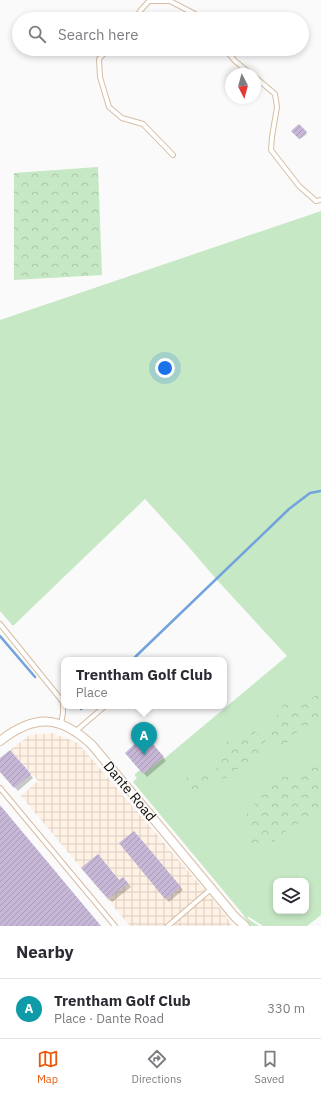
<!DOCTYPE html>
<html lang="en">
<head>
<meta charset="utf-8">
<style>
  body { margin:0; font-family:"IBM Plex Sans",sans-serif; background:#f2f2f3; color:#2b2b33 }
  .controls { position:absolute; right:12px; bottom:12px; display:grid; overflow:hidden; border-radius:8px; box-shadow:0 2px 6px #0003 }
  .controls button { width:36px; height:36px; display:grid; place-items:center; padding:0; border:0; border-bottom:1px solid #e1e1e2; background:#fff; color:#2b2b33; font:20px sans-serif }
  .compass { position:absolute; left:225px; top:68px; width:36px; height:36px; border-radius:50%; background:#fff; box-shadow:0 2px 6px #0003; rotate:174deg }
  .you { position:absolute; left:165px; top:368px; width:14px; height:14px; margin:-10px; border:3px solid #fff; border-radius:50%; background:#1a73e8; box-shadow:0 0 0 6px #1a73e833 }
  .badge { display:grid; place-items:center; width:26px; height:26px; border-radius:50%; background:#ea580c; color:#fff; font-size:13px; font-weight:700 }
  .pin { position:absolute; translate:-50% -33px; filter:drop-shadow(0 1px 2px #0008) }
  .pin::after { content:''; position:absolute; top:21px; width:14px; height:12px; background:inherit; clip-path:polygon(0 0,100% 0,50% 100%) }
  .popup { position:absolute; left:61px; top:657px; width:166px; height:52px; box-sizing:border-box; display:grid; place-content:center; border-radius:8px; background:#fff; filter:drop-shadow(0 1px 3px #0005); font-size:13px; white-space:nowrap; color:#7c7c81 }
  .popup b { font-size:15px; color:#2b2b33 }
  .popup::after { content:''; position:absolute; left:50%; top:100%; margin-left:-8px; border:8px solid transparent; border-top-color:#fff }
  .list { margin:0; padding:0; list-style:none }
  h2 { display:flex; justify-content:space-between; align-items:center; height:52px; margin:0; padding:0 16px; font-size:17px }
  h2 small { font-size:13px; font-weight:400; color:#7c7c81 }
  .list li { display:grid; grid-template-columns:26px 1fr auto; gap:12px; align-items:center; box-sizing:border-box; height:60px; padding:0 16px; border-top:1px solid #e1e1e2 }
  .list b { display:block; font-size:15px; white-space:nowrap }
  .list p { margin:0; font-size:13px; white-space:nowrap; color:#7c7c81 }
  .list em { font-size:13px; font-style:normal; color:#7c7c81 }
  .icon { flex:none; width:22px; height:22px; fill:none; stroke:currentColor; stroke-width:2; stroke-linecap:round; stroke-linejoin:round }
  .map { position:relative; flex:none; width:321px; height:926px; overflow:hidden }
  .search { position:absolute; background:#fff; box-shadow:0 2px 6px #0003; left:12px; right:12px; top:12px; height:44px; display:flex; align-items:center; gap:10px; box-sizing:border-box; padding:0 14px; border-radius:22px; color:#7c7c81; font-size:15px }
  .sheet { height:112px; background:#fff }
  nav { display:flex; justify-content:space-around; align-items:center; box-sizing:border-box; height:56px; border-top:1px solid #e1e1e2; background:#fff; font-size:11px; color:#7c7c81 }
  nav a { display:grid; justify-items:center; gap:2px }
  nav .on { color:#ea580c }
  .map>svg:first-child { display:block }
</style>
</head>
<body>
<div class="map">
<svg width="321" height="926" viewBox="0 0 321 926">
  <defs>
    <pattern id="industrial-grid" width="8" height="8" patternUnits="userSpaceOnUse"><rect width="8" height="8" fill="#fff1e4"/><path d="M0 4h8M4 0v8" fill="none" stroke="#dacdc2"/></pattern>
    <pattern id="forest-crowns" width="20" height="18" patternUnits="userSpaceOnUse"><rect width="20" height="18" fill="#c7e8c4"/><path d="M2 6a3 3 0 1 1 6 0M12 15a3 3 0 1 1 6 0" fill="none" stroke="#aac6a7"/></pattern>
    <pattern id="building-hatch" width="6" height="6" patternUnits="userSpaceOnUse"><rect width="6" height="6" fill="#c7b7d7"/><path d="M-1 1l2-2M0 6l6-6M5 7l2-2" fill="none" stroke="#aa9cb7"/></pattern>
  </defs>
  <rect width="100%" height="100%" fill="#fafafa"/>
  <polygon fill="url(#industrial-grid)" points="52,733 78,743 225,914 232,926 130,926 21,796 38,781 10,750 30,735"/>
  <path fill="#c7e8c4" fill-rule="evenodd" d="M321 211V915L307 926H263L249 917 247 918 259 926H250L242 913 133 782 137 778 135 776V774L140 770 143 774 164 757 165 758 287 656 217 580 187 545 145 499 13 626 0 611V320ZM276 881H306V911H276Z"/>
  <g fill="url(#forest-crowns)">
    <polygon points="98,167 102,275 14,280 14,173"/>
    <path d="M321 688V720L308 725 295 734 289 741 281 747 270 740C269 727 273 721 280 711 282 707 282 705 286 704 291 702 293 703 298 703 307 704 317 695 321 688Z"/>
    <path d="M254 729 256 733 265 739 266 747 264 754 251 769H234L233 774C226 779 220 781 215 773L216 769 219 765C217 753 219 757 226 748L225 744 228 741 234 739 236 735C243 735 247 731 254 729Z"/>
    <path d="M321 760V806L307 818 300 820 298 824C291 828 286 828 283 837L276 839 274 842 262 843V849H260L258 851 254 853 245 843 246 837 250 835H254L255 832 253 829H241C241 823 247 818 248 811L255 804 263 788 277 783 283 777 291 776 297 772 301 773 306 771 305 767 310 764Z"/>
    <path d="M204 768H207C208 774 214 776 215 782 208 797 200 788 191 792L188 791 183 785C187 770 196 776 204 768Z"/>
  </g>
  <g fill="#0003">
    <polygon points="299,125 307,134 300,139 292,131"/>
    <polygon points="149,741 166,761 147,777 127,753"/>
    <polygon points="13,754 33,778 18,791 0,770 0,759"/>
    <polygon points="137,835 183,890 169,902 120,844"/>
    <polygon points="101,859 120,881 123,878 131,887 112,902 83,868"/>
  </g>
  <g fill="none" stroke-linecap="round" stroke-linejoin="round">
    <g stroke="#73a3dd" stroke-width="2.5">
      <polyline points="0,636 35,677"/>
      <polyline points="132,660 289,509 310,493 321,491"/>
      <polyline points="81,709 84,706"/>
    </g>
  </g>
  <g fill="url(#building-hatch)">
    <polygon points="299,124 307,132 299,139 291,131"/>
    <polygon points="146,736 164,757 143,774 125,753 139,740 140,741"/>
    <polygon points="10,750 31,774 14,788 0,772 0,758"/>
    <polygon points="0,805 101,926 0,926"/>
    <polygon points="134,831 181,887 165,899 119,843"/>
    <polygon points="98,854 119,880 123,877 128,883 108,899 81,868"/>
  </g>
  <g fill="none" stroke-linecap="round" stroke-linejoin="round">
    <defs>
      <g id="lane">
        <polyline points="135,19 140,11 149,1 170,1 195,14 199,19"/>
        <polyline points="108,49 99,59 100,77 109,107 122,118 143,124 173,155"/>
        <polyline points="225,49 235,61 251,74"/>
        <polyline points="255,77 275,94 277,107 272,137 271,150 299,186 316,201 321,200"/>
        <polyline points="0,624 63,702 63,713 61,724"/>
        <polyline points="76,731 105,706"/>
        <polyline points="0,788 115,926"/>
        <polyline points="168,926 211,889"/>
      </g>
      <path id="street" d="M0 741C35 714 60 715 92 745L235 917 245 926"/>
    </defs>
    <use href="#lane" stroke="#d8bda3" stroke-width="6"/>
    <use href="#street" stroke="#d8bda3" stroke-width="10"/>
    <use href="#lane" stroke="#fff" stroke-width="4"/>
    <use href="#street" stroke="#fff" stroke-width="8"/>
  </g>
  <g text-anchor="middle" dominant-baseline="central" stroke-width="3" stroke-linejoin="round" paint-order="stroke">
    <g font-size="14" fill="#120903" stroke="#fafafa">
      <text transform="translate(130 791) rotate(50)">Dante Road</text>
    </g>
  </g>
</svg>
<div class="controls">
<button><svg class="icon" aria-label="layers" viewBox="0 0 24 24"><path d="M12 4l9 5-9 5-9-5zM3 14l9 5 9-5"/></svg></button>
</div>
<svg class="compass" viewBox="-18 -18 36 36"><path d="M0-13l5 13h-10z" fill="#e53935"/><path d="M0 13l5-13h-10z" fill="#7c7c81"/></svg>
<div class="you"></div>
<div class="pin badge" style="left:144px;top:755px;background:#0f9aa8">A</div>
<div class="popup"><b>Trentham Golf Club</b>Place</div>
<div class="search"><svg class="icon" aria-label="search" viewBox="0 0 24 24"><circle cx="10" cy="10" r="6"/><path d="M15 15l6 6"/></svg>Search here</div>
</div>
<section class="sheet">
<h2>Nearby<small></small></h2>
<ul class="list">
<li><span class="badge" style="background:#0f9aa8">A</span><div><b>Trentham Golf Club</b><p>Place · Dante Road</p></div><em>330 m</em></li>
</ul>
</section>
<nav>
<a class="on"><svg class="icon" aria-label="map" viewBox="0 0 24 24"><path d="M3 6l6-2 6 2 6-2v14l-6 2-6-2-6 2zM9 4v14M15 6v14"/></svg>Map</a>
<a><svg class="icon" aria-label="directions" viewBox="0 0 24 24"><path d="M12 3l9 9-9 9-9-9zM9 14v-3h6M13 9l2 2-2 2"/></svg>Directions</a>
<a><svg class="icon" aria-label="saved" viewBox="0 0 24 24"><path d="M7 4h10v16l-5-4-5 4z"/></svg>Saved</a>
</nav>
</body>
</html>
